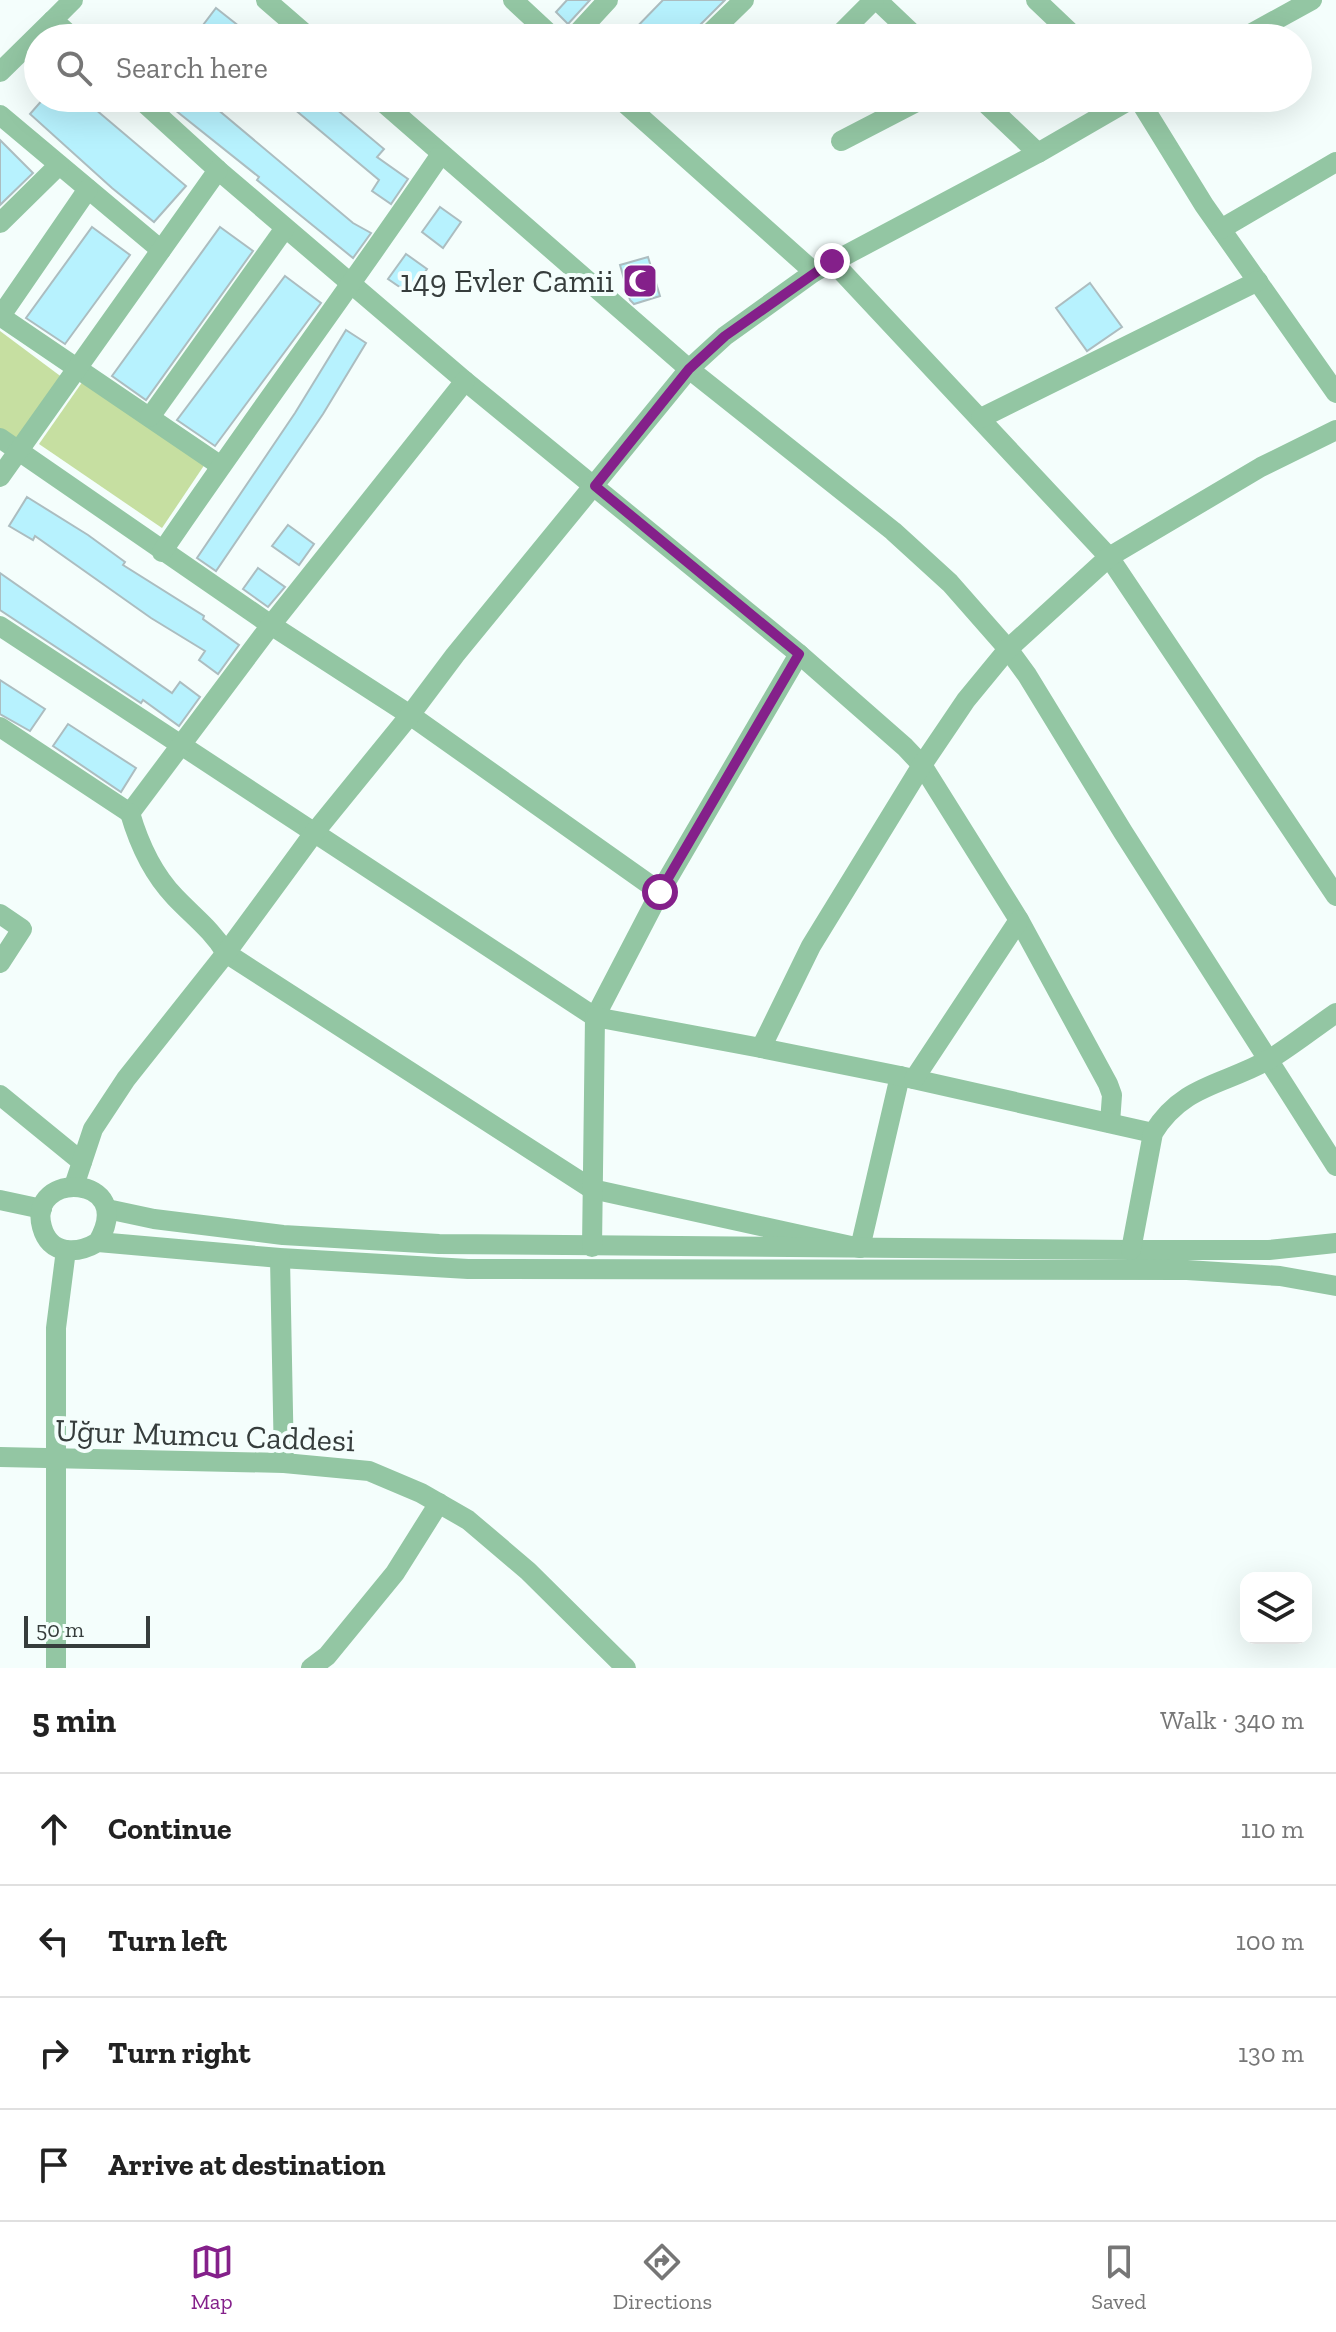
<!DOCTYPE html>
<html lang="en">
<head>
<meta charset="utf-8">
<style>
  body { margin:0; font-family:"Zilla Slab",serif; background:#f2f2f2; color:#222 }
  .controls { position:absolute; right:24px; bottom:24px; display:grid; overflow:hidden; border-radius:16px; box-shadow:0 8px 32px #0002 }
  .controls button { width:72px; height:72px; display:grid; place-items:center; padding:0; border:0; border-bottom:2px solid #e0e0e0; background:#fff; color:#222; font:40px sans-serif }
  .scale { position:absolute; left:24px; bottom:20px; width:126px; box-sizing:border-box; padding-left:8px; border:4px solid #363d3c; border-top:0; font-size:22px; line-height:28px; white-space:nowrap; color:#363d3c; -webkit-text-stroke:6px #f4fefc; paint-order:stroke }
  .stop { position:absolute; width:24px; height:24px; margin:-18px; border:6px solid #84208a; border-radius:50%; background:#fff }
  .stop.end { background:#84208a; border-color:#fff; box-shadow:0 2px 8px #0008 }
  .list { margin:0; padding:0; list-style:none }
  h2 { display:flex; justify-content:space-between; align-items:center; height:104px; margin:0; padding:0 32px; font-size:34px }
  h2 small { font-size:26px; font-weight:400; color:#767676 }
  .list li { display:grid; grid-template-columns:52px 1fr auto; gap:24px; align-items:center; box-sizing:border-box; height:112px; padding:0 32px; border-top:2px solid #e0e0e0 }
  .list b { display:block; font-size:30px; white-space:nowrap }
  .list em { font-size:26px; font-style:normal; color:#767676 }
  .icon { flex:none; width:44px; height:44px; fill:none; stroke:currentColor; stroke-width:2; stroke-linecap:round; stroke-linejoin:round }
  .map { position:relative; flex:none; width:1336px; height:1668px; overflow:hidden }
  .search { position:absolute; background:#fff; box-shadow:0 8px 32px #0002; left:24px; right:24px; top:24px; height:88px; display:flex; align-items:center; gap:20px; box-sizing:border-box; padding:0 28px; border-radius:44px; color:#767676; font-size:30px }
  .sheet { height:552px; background:#fff }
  nav { display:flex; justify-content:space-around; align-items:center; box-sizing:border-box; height:112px; border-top:2px solid #e0e0e0; background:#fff; font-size:22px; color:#767676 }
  nav a { display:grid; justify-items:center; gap:4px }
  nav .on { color:#84208a }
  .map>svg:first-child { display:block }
</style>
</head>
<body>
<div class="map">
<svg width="1336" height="1668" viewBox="0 0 1336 1668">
  <rect width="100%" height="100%" fill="#f4fefc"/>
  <g fill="#c6dfa1">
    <polygon points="0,331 63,378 18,441 0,429"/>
    <polygon points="83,381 205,464 162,528 39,444"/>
  </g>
  <g fill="#b7f2fe" stroke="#acbdc0" stroke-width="2">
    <polygon points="567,0 590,0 568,24 556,12"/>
    <polygon points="663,0 725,0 696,29 690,38 626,38"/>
    <polygon points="216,8 254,38 211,38 200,29"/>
    <polygon points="44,98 82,98 186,186 154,222 112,188 30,114"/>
    <polygon points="160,98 204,98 353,223 371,233 353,258 257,180 259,177"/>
    <polygon points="281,98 323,98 384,149 377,157 408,179 391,204 372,191 379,180"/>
    <polygon points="0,140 33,173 0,205"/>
    <polygon points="440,207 461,222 443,248 422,232"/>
    <polygon points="92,227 130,255 65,344 26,318"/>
    <polygon points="220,227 253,251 146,400 112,376"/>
    <polygon points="406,254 427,269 410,294 388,279"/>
    <polygon points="648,257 660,296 634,304 630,300 620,265"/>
    <polygon points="285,276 321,303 215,446 177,420"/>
    <polygon points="1090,283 1122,327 1087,351 1056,308"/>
    <polygon points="346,330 366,343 323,414 216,571 197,558 295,413"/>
    <polygon points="27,497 88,535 125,562 123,565 204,616 203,619 239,645 218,674 199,660 205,651 151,618 35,536 33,540 9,526"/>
    <polygon points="288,525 314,544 299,565 272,546"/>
    <polygon points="258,568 285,587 268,607 243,589"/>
    <polygon points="0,573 172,693 180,682 200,697 179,726 143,700 141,703 0,610"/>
    <polygon points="0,680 45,709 30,731 0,714"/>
    <polygon points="68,724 136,768 121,792 53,746"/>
  </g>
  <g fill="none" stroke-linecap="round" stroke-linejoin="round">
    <g stroke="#93c6a3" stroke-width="20">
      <polyline points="266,0 310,38"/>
      <polyline points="513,0 554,38"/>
      <polyline points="877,0 917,38"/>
      <polyline points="1036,0 1076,38"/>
      <polyline points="73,38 53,20 73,0"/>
      <polyline points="573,38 608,0"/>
      <polyline points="705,38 744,0"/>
      <polyline points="836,38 874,0"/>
      <polyline points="1243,38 1312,0"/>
      <polyline points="0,72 53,20"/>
      <polyline points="139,98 218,170 465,381 799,654 905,747 922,765 1019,920 1108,1084 1112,1095 1110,1123"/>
      <polyline points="378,98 689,369 893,531 950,583 1008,649 1027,675 1123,832 1336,1166"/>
      <polyline points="619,98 814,272"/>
      <polyline points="980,98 1038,153"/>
      <polyline points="1138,98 1204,205 1336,393"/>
      <polyline points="0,115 161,250"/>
      <polyline points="841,141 924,98"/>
      <polyline points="0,223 59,165"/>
      <polyline points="1221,229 1336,162"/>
      <polyline points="832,261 1109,557 1336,896"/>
      <polyline points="0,316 221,466"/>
      <polyline points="0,317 88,189"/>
      <polyline points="150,417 285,228"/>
      <polyline points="981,418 1258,281"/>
      <polyline points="0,438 271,625 410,715 660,892 595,1017 0,626"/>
      <polyline points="0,477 218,170"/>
      <path d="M162 552C253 418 350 288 441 154"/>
      <polyline points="0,727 130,813 271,625 465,381"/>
      <path d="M130 813C139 844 152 873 175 897 193 916 212 930 226 953L592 1189 860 1248 900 1076"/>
      <polyline points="660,892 799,654"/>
      <polyline points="0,914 22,929 0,963"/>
      <polyline points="761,1048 900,1076 1153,1133"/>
      <polyline points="914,1079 1019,920"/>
      <polyline points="0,1095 82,1162"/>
      <polyline points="74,1186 93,1129 126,1079 226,953 314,833 410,715 455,655 689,369 725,336 814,272 1038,153 1133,98"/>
      <polyline points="0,1200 42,1209"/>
      <polyline points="107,1209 154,1219 283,1235 439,1244 1131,1250 1269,1250 1336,1243"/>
      <path d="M98 1242C138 1173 26 1170 42 1227 50 1256 78 1254 98 1242L280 1258 468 1269 1187 1270 1280 1276 1336 1286"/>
      <polyline points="592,1247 595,1017 761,1048 811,946 922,765 966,700 1008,649 1109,557 1261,467 1336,430"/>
      <path d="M1131 1250 1153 1133C1183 1084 1225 1085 1270 1059 1293 1045 1314 1028 1336 1013"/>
      <polyline points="280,1258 284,1463"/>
      <polyline points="0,1457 284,1463 369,1471 421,1493 468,1520 528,1571 626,1668"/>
      <polyline points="56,1668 56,1328 66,1250"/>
      <polyline points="311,1668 327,1656 395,1573 439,1503"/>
    </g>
  </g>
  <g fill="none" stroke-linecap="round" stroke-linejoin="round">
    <polyline stroke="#84208a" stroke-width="10" points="660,892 799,654 595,486 689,369 725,336 832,261"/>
  </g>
  <defs>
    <symbol id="mosque-square" viewBox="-11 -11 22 22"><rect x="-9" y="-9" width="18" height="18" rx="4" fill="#84208a" stroke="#f4fefc"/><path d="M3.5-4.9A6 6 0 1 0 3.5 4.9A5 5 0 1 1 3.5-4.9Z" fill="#fff"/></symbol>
  </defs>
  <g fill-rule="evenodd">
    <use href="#mosque-square" x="620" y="261" width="40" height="40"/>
  </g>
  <g text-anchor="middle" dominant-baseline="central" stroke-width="8" stroke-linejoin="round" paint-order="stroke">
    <g font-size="32" fill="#363d3c" stroke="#f4fefc" text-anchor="end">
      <text x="614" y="281">149 Evler Camii</text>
    </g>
    <g font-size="32" fill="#363d3c" stroke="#f4fefc">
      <text transform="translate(205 1435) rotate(2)">Uğur Mumcu Caddesi</text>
    </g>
  </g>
</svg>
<div class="controls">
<button><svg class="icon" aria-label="layers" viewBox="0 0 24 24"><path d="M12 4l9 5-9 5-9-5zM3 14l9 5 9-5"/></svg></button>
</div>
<div class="scale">50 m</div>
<div class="stop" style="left:660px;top:892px"></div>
<div class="stop end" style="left:832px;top:261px"></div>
<div class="search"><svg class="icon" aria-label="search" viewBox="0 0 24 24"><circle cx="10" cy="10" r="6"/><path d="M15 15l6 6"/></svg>Search here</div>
</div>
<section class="sheet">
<h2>5 min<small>Walk · 340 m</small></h2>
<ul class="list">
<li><svg class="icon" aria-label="ahead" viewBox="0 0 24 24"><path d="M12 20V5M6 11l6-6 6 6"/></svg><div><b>Continue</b></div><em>110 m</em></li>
<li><svg class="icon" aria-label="left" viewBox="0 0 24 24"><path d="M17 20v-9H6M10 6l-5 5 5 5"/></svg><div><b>Turn left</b></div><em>100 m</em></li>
<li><svg class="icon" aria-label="right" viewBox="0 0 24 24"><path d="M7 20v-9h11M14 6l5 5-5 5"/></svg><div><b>Turn right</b></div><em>130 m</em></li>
<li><svg class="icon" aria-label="arrive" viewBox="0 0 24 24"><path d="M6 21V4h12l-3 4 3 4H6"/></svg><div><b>Arrive at destination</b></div></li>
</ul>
</section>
<nav>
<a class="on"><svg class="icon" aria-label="map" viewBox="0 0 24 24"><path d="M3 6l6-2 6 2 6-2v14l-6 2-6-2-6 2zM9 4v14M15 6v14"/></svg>Map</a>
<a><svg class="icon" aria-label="directions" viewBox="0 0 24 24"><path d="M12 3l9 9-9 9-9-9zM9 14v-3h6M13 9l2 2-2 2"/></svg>Directions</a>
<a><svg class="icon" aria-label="saved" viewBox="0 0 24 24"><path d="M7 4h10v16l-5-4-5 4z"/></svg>Saved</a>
</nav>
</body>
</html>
